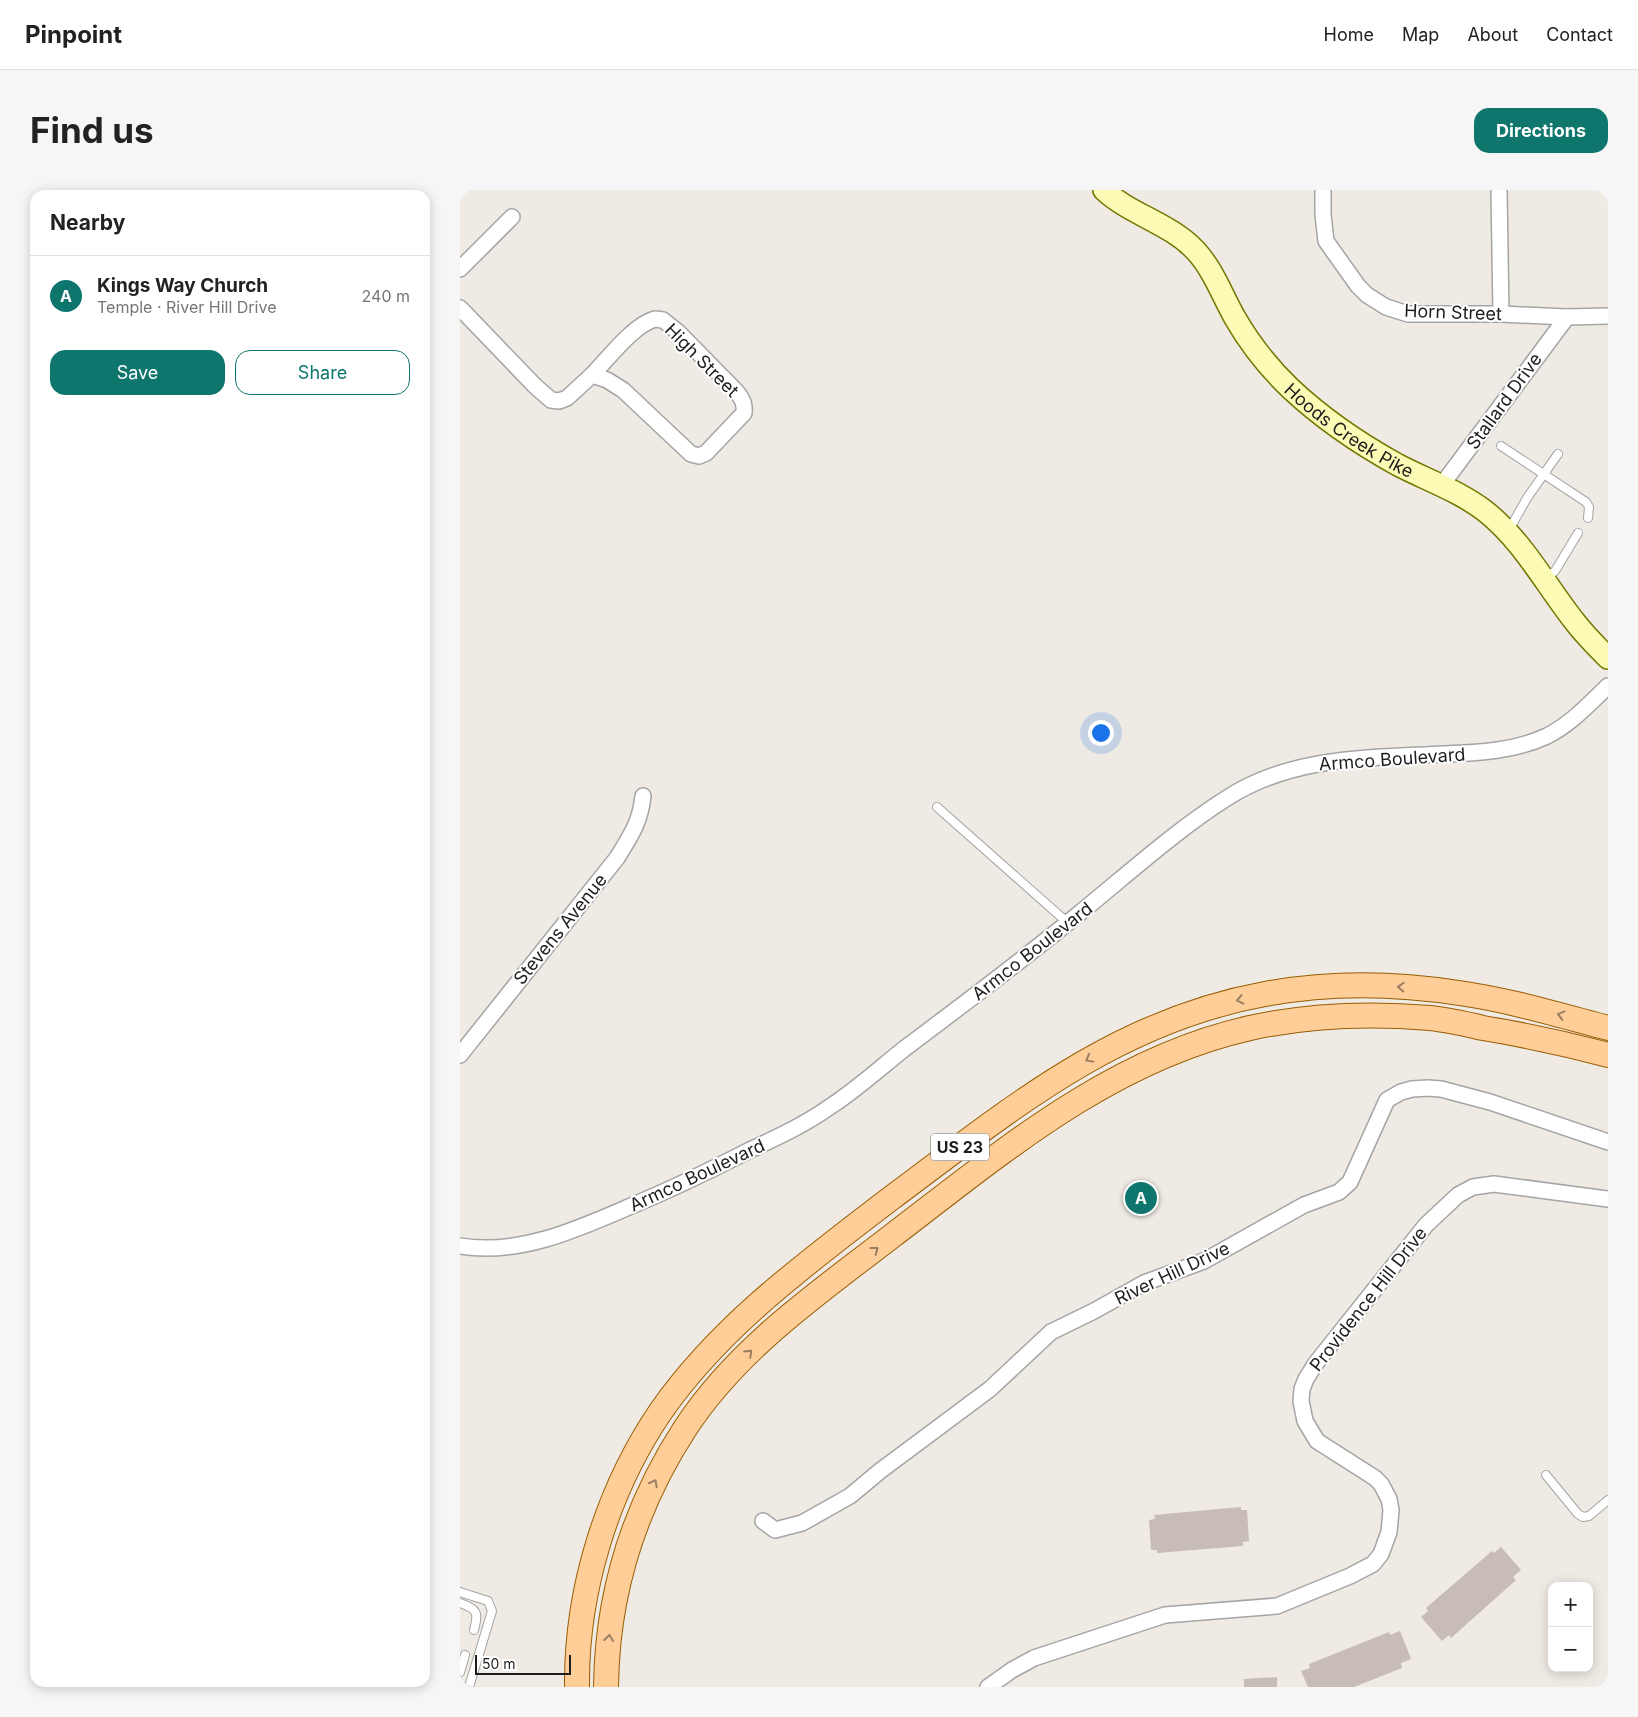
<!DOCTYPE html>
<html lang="en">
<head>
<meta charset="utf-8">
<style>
  body { margin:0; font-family:Inter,sans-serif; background:#f6f6f6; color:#222 }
  .controls { position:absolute; right:15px; bottom:15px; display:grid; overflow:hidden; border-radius:10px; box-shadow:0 2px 12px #0003 }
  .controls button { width:45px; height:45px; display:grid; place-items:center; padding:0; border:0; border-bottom:1px solid #e0e0e0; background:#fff; color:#222; font:25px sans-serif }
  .scale { position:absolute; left:15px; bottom:12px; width:96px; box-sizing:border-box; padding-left:5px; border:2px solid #1e1e1e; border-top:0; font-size:14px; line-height:18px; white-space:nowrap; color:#1e1e1e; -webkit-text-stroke:4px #fff; paint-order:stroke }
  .you { position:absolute; left:640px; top:542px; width:18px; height:18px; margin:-12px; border:4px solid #fff; border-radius:50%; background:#1a73e8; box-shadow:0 0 0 8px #1a73e833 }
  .badge { display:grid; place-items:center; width:32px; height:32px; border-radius:50%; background:#0f766e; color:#fff; font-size:16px; font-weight:700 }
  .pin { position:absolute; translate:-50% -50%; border:2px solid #fff; box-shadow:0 1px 5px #0006 }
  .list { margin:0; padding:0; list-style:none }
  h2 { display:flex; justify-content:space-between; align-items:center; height:65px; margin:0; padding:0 20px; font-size:21px }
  h2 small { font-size:16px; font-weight:400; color:#767676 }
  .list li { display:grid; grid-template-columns:32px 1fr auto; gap:15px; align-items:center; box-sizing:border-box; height:80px; padding:0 20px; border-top:1px solid #e0e0e0 }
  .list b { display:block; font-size:19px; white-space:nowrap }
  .list p { margin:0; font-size:16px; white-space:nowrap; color:#767676 }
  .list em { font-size:16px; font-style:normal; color:#767676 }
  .actions { display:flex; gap:10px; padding:15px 20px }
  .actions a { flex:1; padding:11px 0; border:1px solid #0f766e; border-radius:15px; text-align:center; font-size:18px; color:#0f766e }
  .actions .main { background:#0f766e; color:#fff }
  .map { position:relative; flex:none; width:1148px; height:1497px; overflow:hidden; border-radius:15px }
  header { display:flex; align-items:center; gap:30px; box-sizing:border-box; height:70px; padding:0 25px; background:#fff; border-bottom:1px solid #e0e0e0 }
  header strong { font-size:24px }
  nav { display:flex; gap:28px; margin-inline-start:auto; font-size:18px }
  .intro { display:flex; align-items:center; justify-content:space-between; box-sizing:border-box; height:120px; padding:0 30px }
  h1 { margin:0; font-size:35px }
  .button { padding:12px 22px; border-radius:15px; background:#0f766e; color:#fff; font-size:18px; font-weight:700 }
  main { display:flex; gap:30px; padding:0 30px }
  aside { flex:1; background:#fff; border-radius:15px; box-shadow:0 2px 12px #0003 }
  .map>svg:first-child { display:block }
</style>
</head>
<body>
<header>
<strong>Pinpoint</strong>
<nav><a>Home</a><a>Map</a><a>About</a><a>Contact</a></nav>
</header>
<div class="intro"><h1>Find us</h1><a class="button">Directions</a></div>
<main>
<aside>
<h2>Nearby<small></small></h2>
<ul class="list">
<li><span class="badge">A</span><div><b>Kings Way Church</b><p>Temple · River Hill Drive</p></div><em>240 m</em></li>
</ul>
<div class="actions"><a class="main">Save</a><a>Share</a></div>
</aside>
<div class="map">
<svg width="1148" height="1497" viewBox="0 0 1148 1497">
  <rect width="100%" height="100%" fill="#efeae3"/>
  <g fill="#c7bcb6">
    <polygon points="781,1317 781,1320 787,1320 789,1351 783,1352 783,1356 697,1363 697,1360 691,1360 689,1330 695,1329 694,1325"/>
    <polygon points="1041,1357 1061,1380 1053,1387 1056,1390 991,1448 989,1445 982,1451 961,1427 968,1421 966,1418 1032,1361 1034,1363"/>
    <polygon points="940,1441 951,1469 941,1473 942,1478 894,1497 848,1497 841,1481 850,1478 849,1474 929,1442 930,1445"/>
    <polygon points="817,1487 817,1497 784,1497 784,1489"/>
  </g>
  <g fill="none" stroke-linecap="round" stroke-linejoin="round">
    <defs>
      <g id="lane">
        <polyline points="1041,256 1126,312 1129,317 1128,328"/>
        <polyline points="1049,340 1067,308 1098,264"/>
        <polyline points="1086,388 1095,381 1118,343"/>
        <polyline points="477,617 608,733"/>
        <polyline points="1086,1285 1118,1324 1123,1327 1129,1326 1148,1310"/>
        <polyline points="0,1402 28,1411 32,1421 9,1497"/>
        <path d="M0 1413C17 1419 19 1422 14 1440"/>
        <polyline points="0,1482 5,1465"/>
      </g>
      <g id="street">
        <polyline points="863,0 863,25 866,51 898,96 907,105 926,117 948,124 1041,124 1107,127 1148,126"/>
        <polyline points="1039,0 1041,124"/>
        <polyline points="0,79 52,27"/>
        <polyline points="0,118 75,196 91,210 99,211 107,208 132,185"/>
        <path d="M195 129 203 130 218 142 275 200C282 208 285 213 284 223L246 263 239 266 231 264 163 200 147 190 132 185C148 169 173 135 195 129Z"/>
        <polyline points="981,296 1107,127"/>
        <path d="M0 865 157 668C171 645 180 633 183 606"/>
        <path d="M0 1056C59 1066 118 1039 171 1016 212 999 251 980 290 960 318 947 346 934 371 916 397 899 420 878 444 859 504 814 564 769 621 722 669 683 715 641 767 608 832 566 909 568 984 564 1018 563 1055 561 1087 546 1111 534 1129 514 1148 496"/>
        <polyline points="303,1331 315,1340 342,1333 390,1306 420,1281 530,1199 591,1142 634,1121 684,1093 744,1071 844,1015 879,1002 890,992 927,910 941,902 952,899 968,898 981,899 1030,912 1148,952"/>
        <polyline points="528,1497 552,1480 574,1468 705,1425 817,1416 890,1386 913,1374 921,1364 929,1342 931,1320 929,1309 921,1294 915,1288 857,1251 845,1231 841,1211 842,1199 846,1189 856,1173 966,1035 998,1005 1013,997 1034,994 1148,1009"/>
      </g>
      <g id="secondary">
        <path id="s1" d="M644 0C671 25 709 33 735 60 753 79 762 105 775 128 790 154 809 178 831 199 863 229 900 254 938 275 967 290 999 301 1025 321 1063 351 1085 394 1115 432 1125 445 1137 457 1148 468"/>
      </g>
      <g id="primary">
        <path d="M117 1497C116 1401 147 1300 201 1221 261 1135 348 1072 430 1009 548 921 655 831 805 804 869 792 935 793 999 803 1049 810 1099 825 1148 838"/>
        <path d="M146 1497C147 1403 175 1315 226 1237 278 1158 358 1103 432 1046 542 962 651 869 790 838 849 825 910 823 970 828 988 830 1006 834 1023 838 1065 845 1107 854 1148 865"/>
      </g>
    </defs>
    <use href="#lane" stroke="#a5a5a5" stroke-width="10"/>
    <use href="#street" stroke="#a5a5a5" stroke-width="18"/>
    <use href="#secondary" stroke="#717801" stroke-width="24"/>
    <use href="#primary" stroke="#975d00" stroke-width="26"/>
    <use href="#lane" stroke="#fff" stroke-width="8"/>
    <use href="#street" stroke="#fff" stroke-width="15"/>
    <use href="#secondary" stroke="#fbfbb5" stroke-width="21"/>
    <use href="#primary" stroke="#ffcd98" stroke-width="24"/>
  </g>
  <defs><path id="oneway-chevron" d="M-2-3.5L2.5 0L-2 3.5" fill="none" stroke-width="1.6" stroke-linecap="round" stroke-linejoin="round" transform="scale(1.25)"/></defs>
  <g stroke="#9a7e61">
    <use href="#oneway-chevron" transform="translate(941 797) rotate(-177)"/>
    <use href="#oneway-chevron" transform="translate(780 810) rotate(167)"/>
    <use href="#oneway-chevron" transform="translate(1101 825) rotate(-165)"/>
    <use href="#oneway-chevron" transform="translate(629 869) rotate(151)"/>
    <use href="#oneway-chevron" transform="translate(415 1060) rotate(-37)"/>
    <use href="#oneway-chevron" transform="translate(289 1163) rotate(-44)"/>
    <use href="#oneway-chevron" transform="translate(194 1293) rotate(-62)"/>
    <use href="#oneway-chevron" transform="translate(149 1448) rotate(-83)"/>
  </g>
  <g text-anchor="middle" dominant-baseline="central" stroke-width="4" stroke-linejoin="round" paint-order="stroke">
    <rect fill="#fff" stroke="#626262" stroke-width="1" x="471" y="943.5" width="58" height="27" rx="4"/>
    <g font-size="16" font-weight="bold" fill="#1e1e1e">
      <text x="500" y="957">US 23</text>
    </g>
    <g font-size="18" fill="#1e1e1e" stroke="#fff">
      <text transform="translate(993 122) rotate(2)">Horn Street</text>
      <text transform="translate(242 170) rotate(45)">High Street</text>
      <text transform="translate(1044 211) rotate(-54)">Stallard Drive</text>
      <text stroke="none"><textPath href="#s1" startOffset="351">Hoods Creek Pike</textPath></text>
      <text transform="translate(932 569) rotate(-4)">Armco Boulevard</text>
      <text transform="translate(100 739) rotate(-51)">Stevens Avenue</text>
      <text transform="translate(572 761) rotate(-38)">Armco Boulevard</text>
      <text transform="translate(237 985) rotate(-25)">Armco Boulevard</text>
      <text transform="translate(712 1083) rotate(-25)">River Hill Drive</text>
      <text transform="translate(908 1109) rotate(-52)">Providence Hill Drive</text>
    </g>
  </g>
</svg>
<div class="controls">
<button>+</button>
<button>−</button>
</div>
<div class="scale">50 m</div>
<div class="you"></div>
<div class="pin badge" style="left:681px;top:1008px">A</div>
</div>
</main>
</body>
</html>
